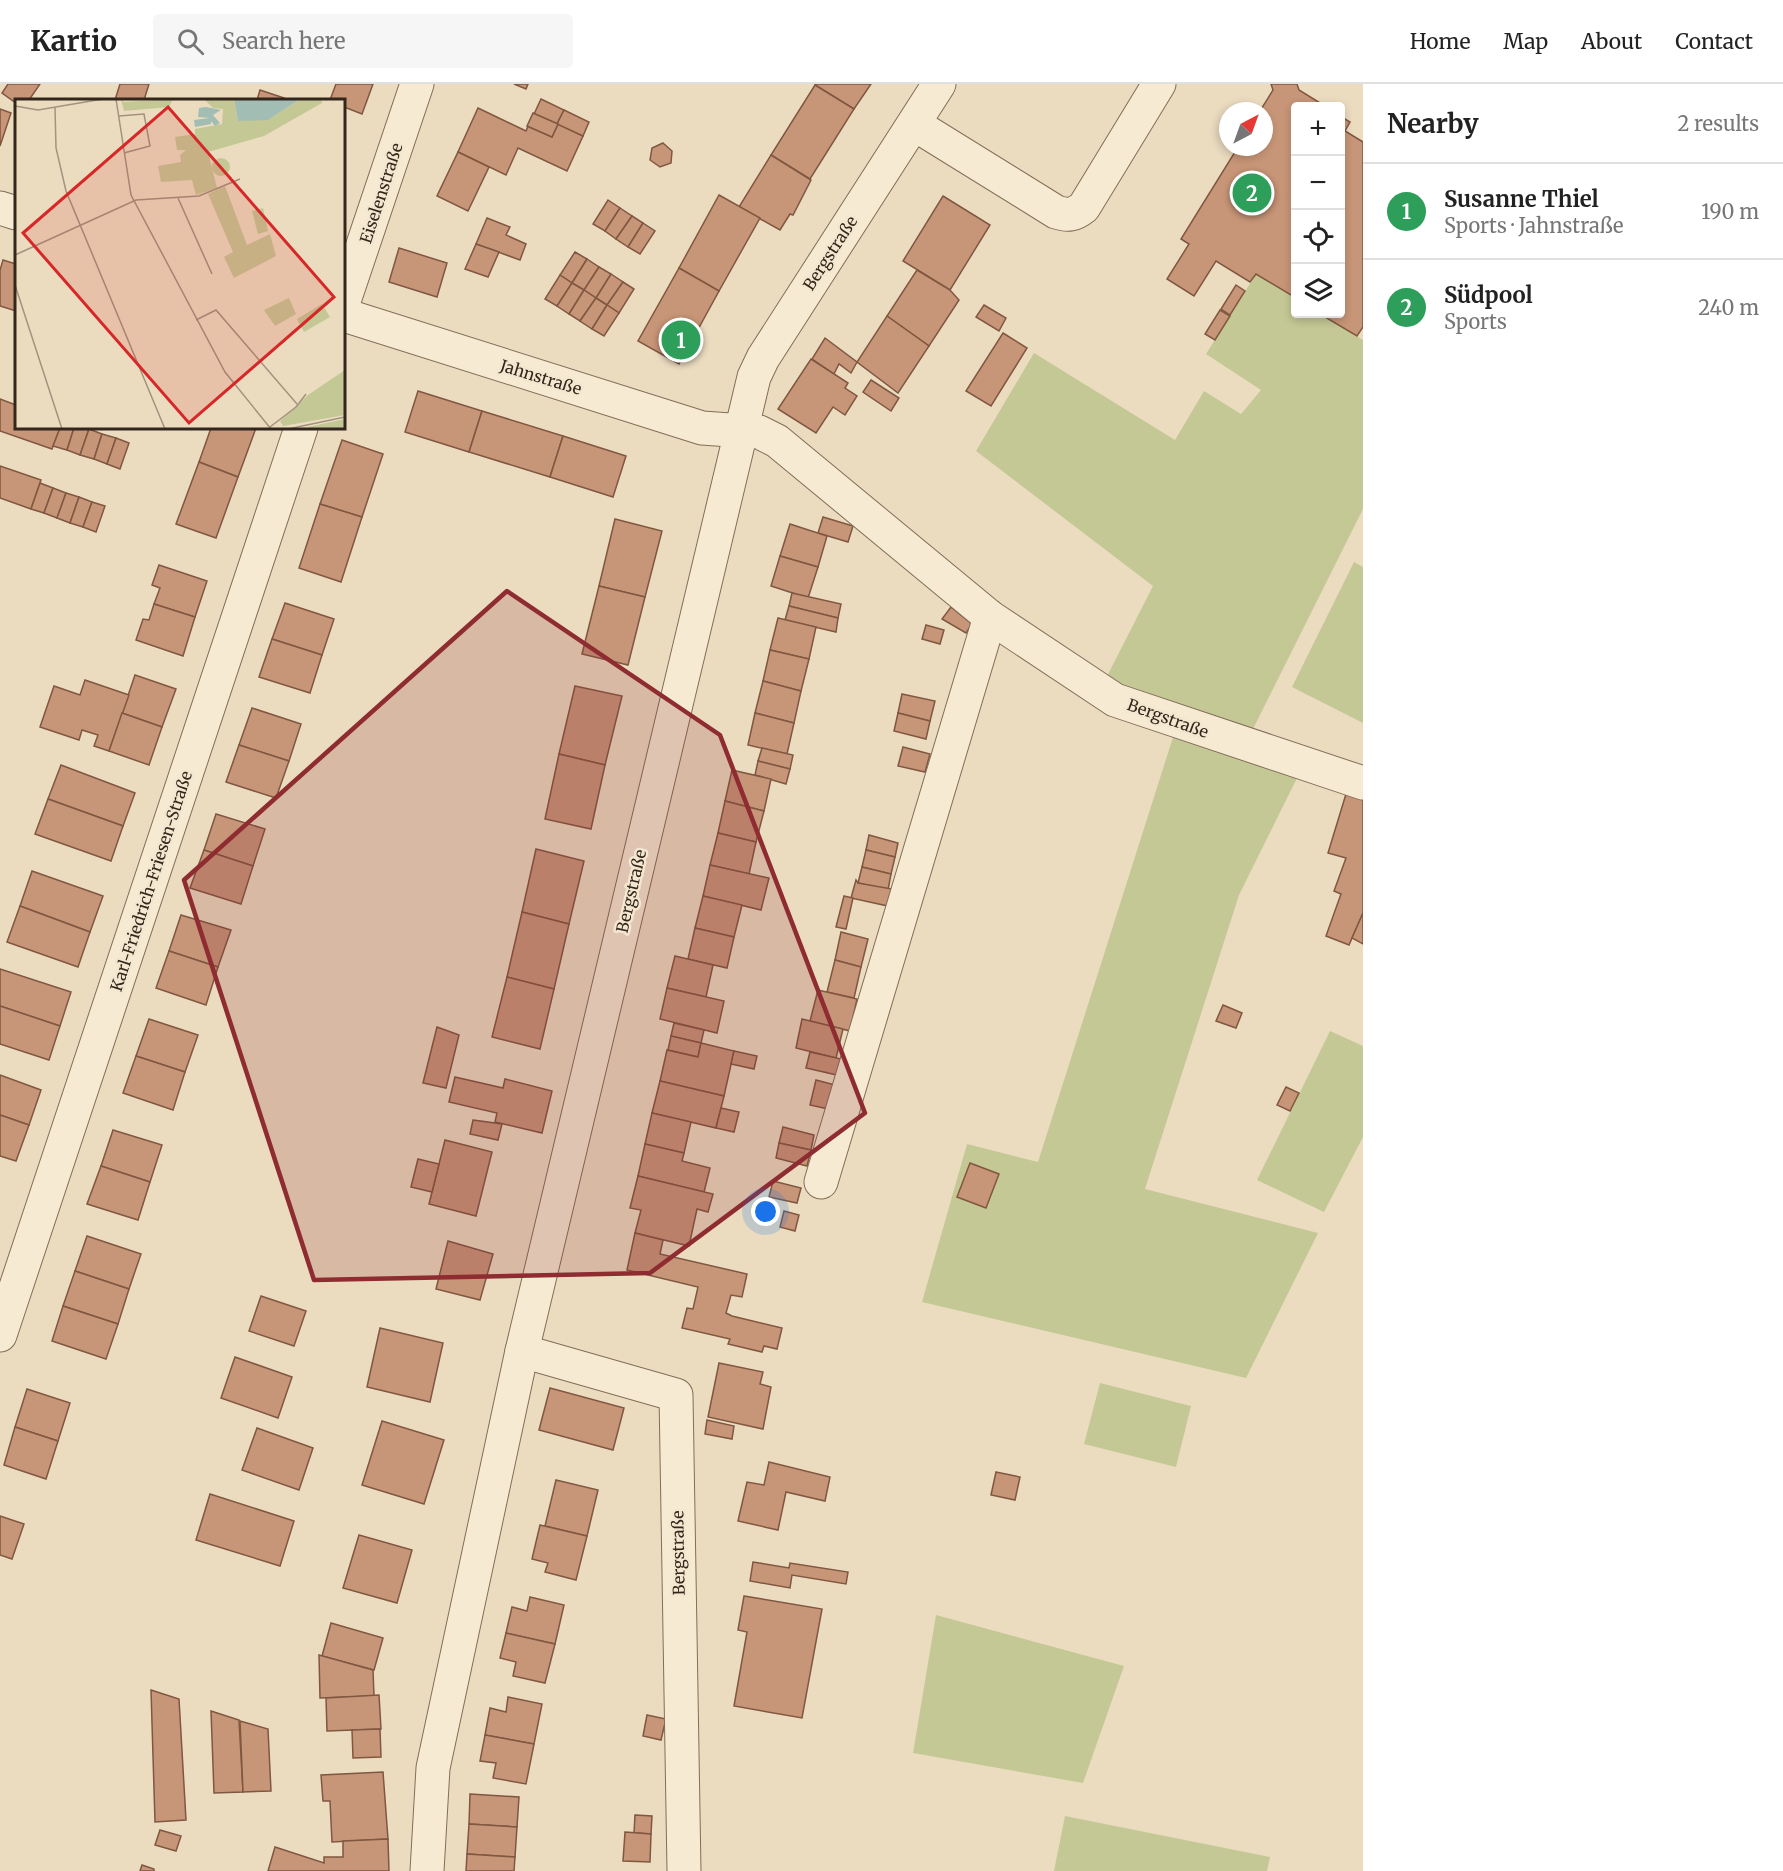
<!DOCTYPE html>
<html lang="en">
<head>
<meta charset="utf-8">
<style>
  body { margin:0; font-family:Merriweather,serif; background:#f6f6f6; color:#222 }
  .controls { position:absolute; right:18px; top:18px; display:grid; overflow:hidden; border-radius:6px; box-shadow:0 3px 9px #0003 }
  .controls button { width:54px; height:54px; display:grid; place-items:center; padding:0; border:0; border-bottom:2px solid #e0e0e0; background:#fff; color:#222; font:30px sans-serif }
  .compass { position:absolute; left:1219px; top:18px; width:54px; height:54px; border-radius:50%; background:#fff; box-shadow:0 3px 9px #0003; rotate:41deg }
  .you { position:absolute; left:766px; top:1128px; width:21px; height:21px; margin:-15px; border:4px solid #fff; border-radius:50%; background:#1a73e8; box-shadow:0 0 0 9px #1a73e833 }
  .badge { display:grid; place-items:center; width:39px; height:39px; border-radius:50%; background:#8e2c31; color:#fff; font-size:20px; font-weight:700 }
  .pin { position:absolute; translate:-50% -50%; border:3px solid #fff; box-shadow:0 2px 6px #0006 }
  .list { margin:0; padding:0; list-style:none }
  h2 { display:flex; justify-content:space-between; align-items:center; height:78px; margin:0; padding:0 24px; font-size:26px }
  h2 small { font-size:20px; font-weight:400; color:#767676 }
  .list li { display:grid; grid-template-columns:39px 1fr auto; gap:18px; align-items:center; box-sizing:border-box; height:96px; padding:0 24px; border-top:2px solid #e0e0e0 }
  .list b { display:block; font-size:22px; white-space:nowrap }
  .list p { margin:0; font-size:20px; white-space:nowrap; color:#767676 }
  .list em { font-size:20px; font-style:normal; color:#767676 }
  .icon { flex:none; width:33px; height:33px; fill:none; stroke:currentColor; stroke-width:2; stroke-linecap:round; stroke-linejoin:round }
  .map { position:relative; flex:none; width:1363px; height:1787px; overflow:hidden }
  header { display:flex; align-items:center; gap:36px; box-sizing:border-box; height:84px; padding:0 30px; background:#fff; border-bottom:2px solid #e0e0e0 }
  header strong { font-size:28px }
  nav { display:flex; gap:33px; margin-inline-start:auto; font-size:21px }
  .search { width:420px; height:54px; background:#f6f6f6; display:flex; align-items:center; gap:15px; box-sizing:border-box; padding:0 21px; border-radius:6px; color:#767676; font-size:22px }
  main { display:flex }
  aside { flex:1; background:#fff }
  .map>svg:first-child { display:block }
</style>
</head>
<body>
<header>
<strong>Kartio</strong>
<div class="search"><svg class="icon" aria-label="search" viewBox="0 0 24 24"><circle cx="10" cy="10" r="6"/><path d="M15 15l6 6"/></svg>Search here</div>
<nav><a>Home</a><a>Map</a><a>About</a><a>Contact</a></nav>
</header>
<main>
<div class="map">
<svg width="1363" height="1787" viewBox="0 0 1363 1787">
  <rect width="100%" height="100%" fill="#ebdcc0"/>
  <g fill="#c4c895">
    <polygon points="1256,190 1295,214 1296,230 1320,230 1363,256 1363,425 1248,655 1102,602 1153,502 976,367 1034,269 1175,356 1204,307 1241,330 1261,306 1206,270"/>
    <polygon points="1354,478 1363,483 1363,639 1292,603"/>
    <polygon points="1174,650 1301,686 1239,811 1145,1105 1318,1149 1246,1294 922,1218 967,1060 1038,1078"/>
    <polygon points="1330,947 1363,962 1363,1053 1324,1128 1257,1096"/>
    <polygon points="1100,1299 1191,1322 1176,1383 1084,1360"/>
    <polygon points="936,1531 1124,1582 1083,1699 913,1669"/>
    <polygon points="1065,1732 1270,1773 1267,1787 1054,1787"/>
  </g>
  <g fill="#c79577" stroke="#805740" stroke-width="1.5">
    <polygon points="8,0 40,0 29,16 16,16 16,19 2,9"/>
    <polygon points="120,0 149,0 144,16 115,16"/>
    <polygon points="336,0 373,0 362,30 344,23 344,16 330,16"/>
    <polygon points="514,0 528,0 526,5"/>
    <polygon points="871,0 854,25 815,1 816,0"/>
    <polygon points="1271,0 1297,0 1299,6 1325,22 1296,22 1296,214 1256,190 1250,198 1216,177 1194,212 1167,195 1189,160 1181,155 1238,63 1264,63 1264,27 1260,27 1273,6"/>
    <polygon points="815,1 854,25 810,95 771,71"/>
    <polygon points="260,6 284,14 283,16 257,16"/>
    <polygon points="541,15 564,26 557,40 534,30"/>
    <polygon points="478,24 526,47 528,42 552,53 558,40 583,52 567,87 518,64 506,91 458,68"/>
    <polygon points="0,25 11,29 0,62"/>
    <polygon points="564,26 589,38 583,52 557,40"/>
    <polygon points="533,29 558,40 552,53 527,42"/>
    <polygon points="1340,32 1350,38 1345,47 1363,58 1363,243 1357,252 1320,230 1340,230"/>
    <polygon points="663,59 672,67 671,79 660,83 650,76 652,64"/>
    <polygon points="458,68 489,83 468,127 437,112"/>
    <polygon points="771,71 811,96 793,131 790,130 780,146 739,123"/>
    <polygon points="719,111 760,134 719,207 679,184"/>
    <polygon points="943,112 990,141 950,206 903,177"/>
    <polygon points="608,116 620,124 605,147 593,140"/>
    <polygon points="620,124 632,132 616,155 605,147"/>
    <polygon points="632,132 643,139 628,163 616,155"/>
    <polygon points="487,134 510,143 506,151 526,160 520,176 476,160"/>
    <polygon points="643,139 655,147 640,170 628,163"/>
    <polygon points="476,160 499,168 488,193 465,185"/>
    <polygon points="399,164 447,179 437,213 389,198"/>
    <polygon points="575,168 587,175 572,199 560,191"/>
    <polygon points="587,175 599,183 584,206 572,199"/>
    <polygon points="3,176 16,180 16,227 0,222 0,186"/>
    <polygon points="599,183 611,190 596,214 584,206"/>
    <polygon points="679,184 719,207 679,280 638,257"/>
    <polygon points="917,186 950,206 959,216 929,262 887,232"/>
    <polygon points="611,190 623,198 607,221 596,214"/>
    <polygon points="560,191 572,199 557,222 545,215"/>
    <polygon points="623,198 634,205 619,229 607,221"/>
    <polygon points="572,199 584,206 569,230 557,222"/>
    <polygon points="1236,201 1245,207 1230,231 1221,225"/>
    <polygon points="584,206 596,214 580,237 569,230"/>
    <polygon points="596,214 607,221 592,245 580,237"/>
    <polygon points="607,221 619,229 604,252 592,245"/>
    <polygon points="984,221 1006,234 999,247 976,233"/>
    <polygon points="1220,226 1230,232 1215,256 1205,250"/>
    <polygon points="887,232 929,262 898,309 857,278"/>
    <polygon points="1003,249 1027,264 991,322 966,307"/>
    <polygon points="825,254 857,278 851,289 839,280 834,290 812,275"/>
    <polygon points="811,275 848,299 845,304 857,312 845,331 833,323 816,349 778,325"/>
    <polygon points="871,296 899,314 891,327 863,308"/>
    <polygon points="418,307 482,327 469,368 405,348"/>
    <polygon points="0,315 16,321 16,344 60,344 52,365 0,347"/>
    <polygon points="482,327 563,352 550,393 469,368"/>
    <polygon points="60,344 74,344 67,366 53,362"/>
    <polygon points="74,344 89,345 80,371 67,366"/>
    <polygon points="211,344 256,344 238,393 199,378"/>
    <polygon points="89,345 102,350 94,375 80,371"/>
    <polygon points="102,350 116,354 107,380 94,375"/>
    <polygon points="563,352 626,372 613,413 550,393"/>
    <polygon points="116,354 129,359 120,385 107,380"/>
    <polygon points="342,356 383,370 362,433 320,420"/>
    <polygon points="199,378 238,393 216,454 176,440"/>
    <polygon points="0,382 41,396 31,425 0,414"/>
    <polygon points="40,399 53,404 44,429 31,425"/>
    <polygon points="53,404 66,409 57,434 44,429"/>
    <polygon points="66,409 79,413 70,439 57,434"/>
    <polygon points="79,413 92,418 83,443 70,439"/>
    <polygon points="92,418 105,422 96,448 83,443"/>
    <polygon points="320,420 362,433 341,498 299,484"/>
    <polygon points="823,433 853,442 848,458 818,449"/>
    <polygon points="615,435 662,447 645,513 599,502"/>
    <polygon points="790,440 827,452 818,483 780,472"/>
    <polygon points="780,472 818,483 808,514 771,502"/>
    <polygon points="159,481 207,497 195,533 154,520 160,504 152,501"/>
    <polygon points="599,502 645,513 628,581 582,570"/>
    <polygon points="792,509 841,520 838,534 789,522"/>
    <polygon points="285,519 334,535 322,571 272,555"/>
    <polygon points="154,520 195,533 183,572 136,556 143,535 149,536"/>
    <polygon points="789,522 838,534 836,548 785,536"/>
    <polygon points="951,523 972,540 966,549 942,535"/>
    <polygon points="778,534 816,543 809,575 770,566"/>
    <polygon points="926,541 944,546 940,560 922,555"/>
    <polygon points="272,555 322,571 310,609 259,593"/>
    <polygon points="770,566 809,575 801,607 763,597"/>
    <polygon points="135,591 176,605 162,643 122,629"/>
    <polygon points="85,596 129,611 109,667 94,662 98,651 82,646 79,656 40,643 54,602 80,611"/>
    <polygon points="763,597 801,607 794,639 755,629"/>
    <polygon points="575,602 622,612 605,681 559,670"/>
    <polygon points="902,610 935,617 930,637 898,629"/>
    <polygon points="252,624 301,640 289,677 239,661"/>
    <polygon points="122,629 162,643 149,681 109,667"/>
    <polygon points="755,629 794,639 787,670 748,661"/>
    <polygon points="898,629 930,637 926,655 894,647"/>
    <polygon points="239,661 289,677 276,714 226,698"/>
    <polygon points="903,663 930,670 925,688 898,682"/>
    <polygon points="762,664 793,671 790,685 758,677"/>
    <polygon points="559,670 605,681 591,745 545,735"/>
    <polygon points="758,677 790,685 786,700 755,691"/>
    <polygon points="61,681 135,709 123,742 48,715"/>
    <polygon points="732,686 771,695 764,727 725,717"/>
    <polygon points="1346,710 1363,715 1363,829 1349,861 1326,852 1341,810 1334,807 1346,774 1328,769"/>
    <polygon points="48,715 123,742 111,777 35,750"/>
    <polygon points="725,717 764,727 756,758 718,749"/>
    <polygon points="216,730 265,745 253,782 204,766"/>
    <polygon points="718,749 756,758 749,790 710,781"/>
    <polygon points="869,751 898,759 895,773 866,766"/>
    <polygon points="536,765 584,777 569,840 522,828"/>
    <polygon points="204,766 253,782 241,820 190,804"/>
    <polygon points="866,766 895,773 891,790 862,783"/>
    <polygon points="710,781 769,794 761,826 703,812"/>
    <polygon points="862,783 891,790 888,806 858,799"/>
    <polygon points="32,787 103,812 90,848 20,822"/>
    <polygon points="856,796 858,799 892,805 888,822 851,814"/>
    <polygon points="703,812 742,821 734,853 695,844"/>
    <polygon points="844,812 853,814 846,845 836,843"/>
    <polygon points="20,822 90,848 78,883 7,858"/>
    <polygon points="522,828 569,840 554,905 507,893"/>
    <polygon points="1363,829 1363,860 1352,854"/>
    <polygon points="181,831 231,846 218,883 169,867"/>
    <polygon points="695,844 734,853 727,884 688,875"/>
    <polygon points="841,848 868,855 861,883 835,876"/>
    <polygon points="169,867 218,883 206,921 156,904"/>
    <polygon points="675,872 713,881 706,913 667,904"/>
    <polygon points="835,876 861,883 854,914 827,908"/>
    <polygon points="0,885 71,908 60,942 0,922"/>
    <polygon points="507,893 554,905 540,965 492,953"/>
    <polygon points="667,904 724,917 717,949 660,935"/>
    <polygon points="818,906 857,915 850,947 810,937"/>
    <polygon points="1223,921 1242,929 1236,944 1216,937"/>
    <polygon points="0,922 60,942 49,976 0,960"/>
    <polygon points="149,935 198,951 185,988 136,972"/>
    <polygon points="802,935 843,945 836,974 796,964"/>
    <polygon points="674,939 704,946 701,959 671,952"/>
    <polygon points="437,943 459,951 446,1004 423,999"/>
    <polygon points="671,952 701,959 698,973 668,966"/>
    <polygon points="701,959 734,967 724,1012 660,997 667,966 698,973"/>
    <polygon points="734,967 757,972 754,985 731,980"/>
    <polygon points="810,968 841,975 837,991 806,984"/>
    <polygon points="136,972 185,988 173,1026 123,1009"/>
    <polygon points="0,991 41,1006 29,1041 0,1031"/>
    <polygon points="455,993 503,1004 505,995 552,1007 542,1049 495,1038 497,1029 449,1018"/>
    <polygon points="816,996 839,1002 833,1026 810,1021"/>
    <polygon points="660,997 724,1012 716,1044 652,1029"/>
    <polygon points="1286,1003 1299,1009 1290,1027 1277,1021"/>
    <polygon points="721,1024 739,1028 734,1048 716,1044"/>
    <polygon points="652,1029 691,1038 684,1069 645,1060"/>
    <polygon points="0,1031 29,1041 16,1077 0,1072"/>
    <polygon points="473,1036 502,1040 498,1056 470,1050"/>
    <polygon points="783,1043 814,1051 811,1066 779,1059"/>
    <polygon points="113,1046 162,1061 150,1098 101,1082"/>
    <polygon points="445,1056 492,1068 476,1132 429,1120"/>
    <polygon points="779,1059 811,1066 807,1082 776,1074"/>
    <polygon points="645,1060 684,1069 682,1077 710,1084 704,1108 638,1092"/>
    <polygon points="418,1075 439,1080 432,1108 411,1103"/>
    <polygon points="970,1079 999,1090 986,1124 957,1113"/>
    <polygon points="101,1082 150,1098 138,1136 87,1120"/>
    <polygon points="638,1092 713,1110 708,1128 697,1125 689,1162 635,1149 641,1126 630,1124"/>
    <polygon points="773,1097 801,1104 797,1119 769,1113"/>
    <polygon points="784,1127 799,1131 795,1147 780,1143"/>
    <polygon points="635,1149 663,1156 660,1170 747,1190 742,1213 731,1211 726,1229 732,1232 782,1244 777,1265 764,1262 762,1268 728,1260 730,1255 682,1244 687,1224 693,1225 698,1203 627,1186"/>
    <polygon points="87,1152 141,1170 129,1205 75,1187"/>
    <polygon points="448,1157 493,1170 480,1216 436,1205"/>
    <polygon points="75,1187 129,1205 118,1240 63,1222"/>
    <polygon points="261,1212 306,1227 294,1262 249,1247"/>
    <polygon points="63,1222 118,1240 106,1275 52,1257"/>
    <polygon points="380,1244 443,1259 430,1318 367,1303"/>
    <polygon points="235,1273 292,1293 278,1334 221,1314"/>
    <polygon points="719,1279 763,1288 760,1300 771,1303 763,1345 708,1333"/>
    <polygon points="550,1304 624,1324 613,1366 539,1346"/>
    <polygon points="27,1305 70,1319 58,1357 15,1343"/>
    <polygon points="707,1336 734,1342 732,1355 705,1350"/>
    <polygon points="382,1337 444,1356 424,1420 362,1401"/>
    <polygon points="15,1343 58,1357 46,1395 4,1381"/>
    <polygon points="257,1344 313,1364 299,1406 242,1386"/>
    <polygon points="769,1378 830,1393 825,1417 786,1408 778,1446 738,1437 747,1398 764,1401"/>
    <polygon points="996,1388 1020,1393 1015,1416 991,1411"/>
    <polygon points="556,1396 598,1406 587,1452 545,1442"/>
    <polygon points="210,1410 294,1437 280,1482 196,1456"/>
    <polygon points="0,1432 24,1440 12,1475 0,1471"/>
    <polygon points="540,1441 587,1452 576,1496 545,1488 548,1479 532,1475"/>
    <polygon points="359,1451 412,1466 397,1519 343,1504"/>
    <polygon points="753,1478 789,1484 790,1479 848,1488 846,1500 792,1491 790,1504 750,1497"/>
    <polygon points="744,1512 822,1525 802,1634 734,1622 747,1548 738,1546"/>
    <polygon points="530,1513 564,1521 555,1560 506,1549 512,1523 527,1527"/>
    <polygon points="331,1539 383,1554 374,1586 322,1572"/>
    <polygon points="506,1549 555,1560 545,1599 513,1592 516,1578 500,1574"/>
    <polygon points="319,1571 373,1586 374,1612 320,1614"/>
    <polygon points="151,1606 179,1615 186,1736 155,1738"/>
    <polygon points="379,1611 381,1645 327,1647 326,1614"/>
    <polygon points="508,1613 542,1620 534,1660 485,1651 490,1624 506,1628"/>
    <polygon points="211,1627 239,1636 243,1708 214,1709"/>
    <polygon points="647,1631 666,1635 661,1656 643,1652"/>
    <polygon points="240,1637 268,1645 271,1707 243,1708"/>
    <polygon points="380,1645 381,1673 353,1674 352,1646"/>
    <polygon points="485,1651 534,1660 526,1700 493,1694 496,1679 480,1677"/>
    <polygon points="383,1688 388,1755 332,1758 330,1717 323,1717 321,1691"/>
    <polygon points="470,1710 519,1713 517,1743 469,1740"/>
    <polygon points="635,1731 652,1732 651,1750 634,1749"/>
    <polygon points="469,1740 517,1743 515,1773 467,1770"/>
    <polygon points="160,1746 181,1752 176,1767 155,1761"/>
    <polygon points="625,1748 651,1750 650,1778 623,1777"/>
    <polygon points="388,1755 389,1787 268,1787 275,1763 324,1779 324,1773 343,1773 343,1757"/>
    <polygon points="467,1770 515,1773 514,1787 466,1787"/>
    <polygon points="142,1781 154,1785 154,1787 140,1787"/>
  </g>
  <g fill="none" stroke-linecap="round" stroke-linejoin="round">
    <defs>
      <g id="minor">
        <path d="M914 40 1056 128C1068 132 1074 131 1084 123L1159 0"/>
        <polyline points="0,124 16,129"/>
        <polyline points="344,217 417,0"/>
        <polyline points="344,231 702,344 759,348 777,357 990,533 1115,616 1363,699"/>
        <polyline points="821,1098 990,533"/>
        <polyline points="0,1251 301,344"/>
        <polyline points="522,1267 676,1311 684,1787"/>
        <polyline points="427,1787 433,1684 522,1267 754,293 763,274 939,0"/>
      </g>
    </defs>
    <use href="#minor" stroke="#826d59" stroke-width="35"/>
    <use href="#minor" stroke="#f6ead2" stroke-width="33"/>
  </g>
  <path fill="#8e2c31" fill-opacity="0.2" stroke="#8e2c31" stroke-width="4.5" stroke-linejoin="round" d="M507 507 720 651 865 1029 650 1189 314 1196 184 796Z"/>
  <g text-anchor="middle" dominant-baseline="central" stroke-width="5" stroke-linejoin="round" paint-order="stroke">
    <g font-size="16" fill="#33261c" stroke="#f3e7cf">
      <text transform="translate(381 109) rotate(-72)">Eiselenstraße</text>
      <text transform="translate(830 169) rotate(-57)">Bergstraße</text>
      <text transform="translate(541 293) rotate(17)">Jahnstraße</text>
      <text transform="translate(1168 634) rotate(20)">Bergstraße</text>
      <text transform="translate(151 797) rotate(-72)">Karl-Friedrich-Friesen-Straße</text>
      <text transform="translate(631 807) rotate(-77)">Bergstraße</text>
      <text transform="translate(678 1469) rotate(-91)">Bergstraße</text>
    </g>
  </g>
  <g transform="translate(15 15)">
    <rect width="330" height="330" fill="#ebdcc0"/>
    <path d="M106 0 109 3 158 0 154 8 109 12ZM189 0H219L223 22 256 19 285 0H306L307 4 249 37 193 53 202 89 181 96 177 81 146 83 143 67 166 63 165 56 171 51H162L160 38 180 35V30L207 25 208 10 198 9ZM197 68a9 9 0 1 1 18 0a9 9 0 1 1-18 0ZM210 87 232 146 255 135 261 157 219 179 209 158 218 153 193 95ZM248 109 253 132 243 135 237 112ZM274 199 281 215 260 227 249 211ZM307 205 315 218 289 233 282 220ZM330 271V316L268 327 265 322 293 296ZM330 320V330H293V328Z" fill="#c4c895"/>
    <path d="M219 0H285L253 21 223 22ZM191 8 206 11 198 16 205 24 200 27 196 22V25L180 28 179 21 195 19 183 18 184 9Z" fill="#a2bdb4"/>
    <path fill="none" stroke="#a1937e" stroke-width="1.5" d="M101 0 116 96 210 273 256 330M0 7 23 11 88 0M40 8 41 49 51 92 150 330M104 17 129 15 135 47 109 54M163 99 197 175M0 156 121 101 184 97 225 80M0 186 47 330M181 221 201 211 282 305M255 328 281 308 291 295M273 330 330 318"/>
    <path fill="#d62828" fill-opacity="0.15" stroke="#d62828" stroke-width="3" d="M153 8 319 198 174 324 8 134Z"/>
    <rect width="330" height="330" fill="none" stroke="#33261c" stroke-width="3"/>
  </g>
</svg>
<div class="controls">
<button>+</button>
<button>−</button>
<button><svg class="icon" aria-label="locate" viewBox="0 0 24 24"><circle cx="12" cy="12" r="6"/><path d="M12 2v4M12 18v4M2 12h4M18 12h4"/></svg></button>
<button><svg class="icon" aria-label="layers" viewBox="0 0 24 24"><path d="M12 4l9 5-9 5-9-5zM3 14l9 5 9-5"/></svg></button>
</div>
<svg class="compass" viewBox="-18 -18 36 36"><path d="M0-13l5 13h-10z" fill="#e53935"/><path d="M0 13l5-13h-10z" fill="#767676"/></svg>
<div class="you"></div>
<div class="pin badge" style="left:681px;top:256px;background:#2e9e5b">1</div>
<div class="pin badge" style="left:1252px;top:109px;background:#2e9e5b">2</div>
</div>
<aside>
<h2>Nearby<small>2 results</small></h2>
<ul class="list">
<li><span class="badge" style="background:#2e9e5b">1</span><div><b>Susanne Thiel</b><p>Sports · Jahnstraße</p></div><em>190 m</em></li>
<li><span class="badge" style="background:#2e9e5b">2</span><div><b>Südpool</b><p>Sports</p></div><em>240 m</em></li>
</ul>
</aside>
</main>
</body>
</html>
